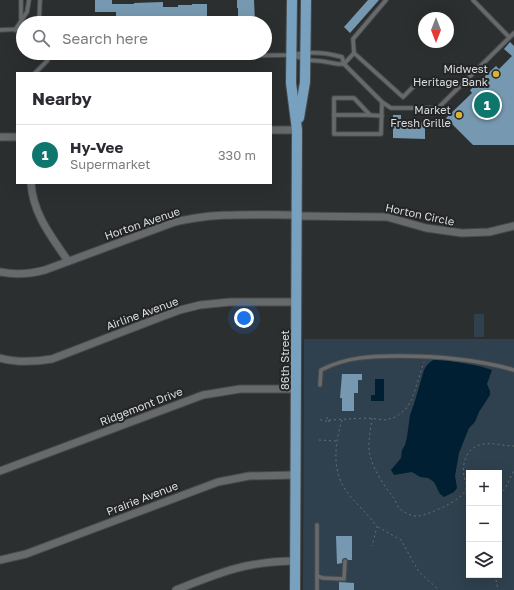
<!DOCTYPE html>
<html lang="en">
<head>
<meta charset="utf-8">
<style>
  body { margin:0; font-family:"Golos Text",sans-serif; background:#f7f7f7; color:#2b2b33 }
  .controls { position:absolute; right:12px; bottom:12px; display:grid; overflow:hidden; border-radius:0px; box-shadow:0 4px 16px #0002 }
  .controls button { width:36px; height:36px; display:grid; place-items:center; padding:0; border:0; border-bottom:1px solid #e1e1e2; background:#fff; color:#2b2b33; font:20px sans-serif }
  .compass { position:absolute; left:418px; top:12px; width:36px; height:36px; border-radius:50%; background:#fff; box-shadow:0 4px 16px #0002; rotate:180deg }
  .you { position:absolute; left:244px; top:318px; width:14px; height:14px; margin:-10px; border:3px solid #fff; border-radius:50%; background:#1a73e8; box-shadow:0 0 0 6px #1a73e833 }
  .badge { display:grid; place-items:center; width:26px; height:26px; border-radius:50%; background:#0f766e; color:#fff; font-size:13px; font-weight:700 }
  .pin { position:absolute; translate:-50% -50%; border:2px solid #fff; box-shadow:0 1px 4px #0006 }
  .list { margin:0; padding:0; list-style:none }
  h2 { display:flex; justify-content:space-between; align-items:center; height:52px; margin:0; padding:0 16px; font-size:17px }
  h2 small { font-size:13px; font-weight:400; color:#7c7c81 }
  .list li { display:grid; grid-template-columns:26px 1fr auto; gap:12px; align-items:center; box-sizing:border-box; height:60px; padding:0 16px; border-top:1px solid #e1e1e2 }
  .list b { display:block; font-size:15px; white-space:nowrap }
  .list p { margin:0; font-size:13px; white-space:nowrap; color:#7c7c81 }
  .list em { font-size:13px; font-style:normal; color:#7c7c81 }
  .icon { flex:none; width:22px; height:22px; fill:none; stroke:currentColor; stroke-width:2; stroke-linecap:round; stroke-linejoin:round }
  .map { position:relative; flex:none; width:514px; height:590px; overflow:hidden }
  .search { position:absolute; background:#fff; box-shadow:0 4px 16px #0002; left:16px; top:16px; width:256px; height:44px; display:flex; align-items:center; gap:10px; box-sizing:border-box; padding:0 14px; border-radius:22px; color:#7c7c81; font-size:15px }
  .panel { position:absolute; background:#fff; box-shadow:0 4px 16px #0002; left:16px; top:72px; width:256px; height:112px; border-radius:0px }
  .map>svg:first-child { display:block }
</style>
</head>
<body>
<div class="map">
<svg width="514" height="590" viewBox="0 0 514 590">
  <rect width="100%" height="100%" fill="#2c2f30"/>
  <g fill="#2f414e" fill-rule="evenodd">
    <rect x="474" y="314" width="10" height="23"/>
    <path d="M304 339H514V590H303ZM469 473H499V575H469Z"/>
  </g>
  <g fill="#001f32">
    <path d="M439 359 479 366 492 370 487 384 490 391V395L479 412 475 422 469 428 459 453 455 476 457 488 454 492 444 497 440 494 434 482 428 478 420 477 412 472 394 475 391 470 401 458 402 450 405 445 407 437 410 415 414 404 424 370C428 363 432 359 439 359Z"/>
    <polygon points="375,379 384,379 384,401 371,401 371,395 375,395"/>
  </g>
  <g fill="#7699b1">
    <polygon points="95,0 112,0 112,4 134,4 134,3 163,2 163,7 178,7 178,5 192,5 192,4 207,4 207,21 162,23 163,19 149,19 149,20 135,20 135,22 118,21 118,19 116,19 116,12 95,12"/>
    <polygon points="237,0 254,0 255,23 238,23 238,8 237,8"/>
    <polygon points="368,0 379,0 350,33 344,27"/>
    <polygon points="510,42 514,46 514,145 473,145 446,118 472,93 470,90 496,66 499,69 512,56 504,49"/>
    <polygon points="393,115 401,115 401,120 411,120 411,122 425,122 425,139 393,138"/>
    <polygon points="342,374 362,374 362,380 358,380 358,393 354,393 354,411 342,411 342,398 340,398"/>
    <polygon points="336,536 352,536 352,560 348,560 346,558 344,558 342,560 342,563 337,564"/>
    <polygon points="339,582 354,583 354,590 339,590"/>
  </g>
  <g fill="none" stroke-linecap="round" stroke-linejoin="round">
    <defs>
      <g id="lane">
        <polyline points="21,0 21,19"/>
        <polyline points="386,0 353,39 354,53 403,97 414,86"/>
        <polyline points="473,0 509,37"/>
        <polyline points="39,23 40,0"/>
        <polyline points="0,30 23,29"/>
        <polyline points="15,30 27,12 29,0"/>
        <path d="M92 53 112 57 291 55C309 51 325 52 342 57L344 64H338L321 61 306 60 293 55"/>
        <polyline points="354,53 344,64 382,102 391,108 438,108 514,33"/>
        <polyline points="35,73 47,61 51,53"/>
        <polyline points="334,115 370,115"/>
        <polyline points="382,116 370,115 354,98 334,98 334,134 381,134 382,102"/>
        <path d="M320 385 321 370C346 357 371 356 398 356 438 356 476 359 514 370"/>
        <polyline points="317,525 317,590"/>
        <polyline points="317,576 323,578 344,579 345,561"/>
      </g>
      <g id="street">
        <polyline points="271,130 297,130"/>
        <polyline points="0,137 17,137"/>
        <path d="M31 183C33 214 51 236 68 261"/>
        <polyline points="296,216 387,217 426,228 462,233 489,232 514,226"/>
        <path d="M0 272C15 275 30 274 45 270L172 223C212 212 255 215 296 215"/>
        <path d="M0 358C18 363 34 362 52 359L161 317 180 310 200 305 230 302H296"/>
        <polyline points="0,471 203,395 240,389 296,389"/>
        <polyline points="0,560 26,554 218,482 249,476 295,475"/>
        <path d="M176 590C219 573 247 561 295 561"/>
      </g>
      <g id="primary">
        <polyline points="292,0 291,83 297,130 295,590"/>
        <polyline points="299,118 305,82 306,0"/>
      </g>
    </defs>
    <use href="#lane" stroke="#484a4b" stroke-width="5.5"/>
    <use href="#street" stroke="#484a4b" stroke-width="9"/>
    <use href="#primary" stroke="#484a4b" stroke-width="12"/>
    <g stroke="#6a6d6e" stroke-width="1" stroke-dasharray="2 3" stroke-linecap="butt">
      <rect x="326" y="418" width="3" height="4"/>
      <path d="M372 418C371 430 367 443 370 455 373 469 384 486 393 497 396 500 396 505 399 508 403 512 412 517 418 516 428 515 466 499 466 488 467 484 465 480 464 476 462 467 465 454 472 449 485 439 500 446 514 446"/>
      <polyline points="320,420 325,420"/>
      <polyline points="329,420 368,418 385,420 396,417 406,409 412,399 424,362"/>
      <path d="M342 420C335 443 331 471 347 492 356 504 368 514 377 527L372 546"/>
      <polyline points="319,440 336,441"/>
      <polyline points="499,494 505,489 514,470"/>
      <polyline points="378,527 401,540 419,572 439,590"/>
      <polyline points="495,575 498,590"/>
    </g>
    <use href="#lane" stroke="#676a6c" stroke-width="3.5"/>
    <use href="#street" stroke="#676a6c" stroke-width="7"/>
    <use href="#primary" stroke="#77a1be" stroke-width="10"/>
  </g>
  <g fill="#dcb233" stroke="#232526" stroke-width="1.5">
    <circle cx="496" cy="74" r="4"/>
    <circle cx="459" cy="115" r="4"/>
  </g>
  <g text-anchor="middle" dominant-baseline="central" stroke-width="4" stroke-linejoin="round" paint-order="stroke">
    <g font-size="11" fill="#dbddde" stroke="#232526" text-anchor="end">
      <text x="488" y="68">Midwest<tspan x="488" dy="13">Heritage Bank</tspan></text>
      <text x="451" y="109">Market<tspan x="451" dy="13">Fresh Grille</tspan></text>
    </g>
    <g font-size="11" fill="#dbddde" stroke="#232526">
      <text transform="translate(420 214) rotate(12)">Horton Circle</text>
      <text transform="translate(142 223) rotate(-19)">Horton Avenue</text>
      <text transform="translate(142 313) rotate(-20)">Airline Avenue</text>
      <text transform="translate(284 360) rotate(-90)">86th Street</text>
      <text transform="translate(141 406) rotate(-21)">Ridgemont Drive</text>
      <text transform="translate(142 498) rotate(-21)">Prairie Avenue</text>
    </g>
  </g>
</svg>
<div class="controls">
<button>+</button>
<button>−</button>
<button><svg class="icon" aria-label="layers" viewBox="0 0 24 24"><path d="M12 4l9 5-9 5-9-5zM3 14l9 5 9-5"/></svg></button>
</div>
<svg class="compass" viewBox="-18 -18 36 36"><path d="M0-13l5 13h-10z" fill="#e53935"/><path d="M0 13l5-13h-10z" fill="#7c7c81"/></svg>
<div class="you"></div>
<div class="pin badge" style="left:487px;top:105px">1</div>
<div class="search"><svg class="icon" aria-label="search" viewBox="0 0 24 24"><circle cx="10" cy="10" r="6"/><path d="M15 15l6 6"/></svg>Search here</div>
<section class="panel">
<h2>Nearby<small></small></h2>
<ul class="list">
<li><span class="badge">1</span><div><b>Hy-Vee</b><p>Supermarket</p></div><em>330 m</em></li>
</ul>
</section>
</div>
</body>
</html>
